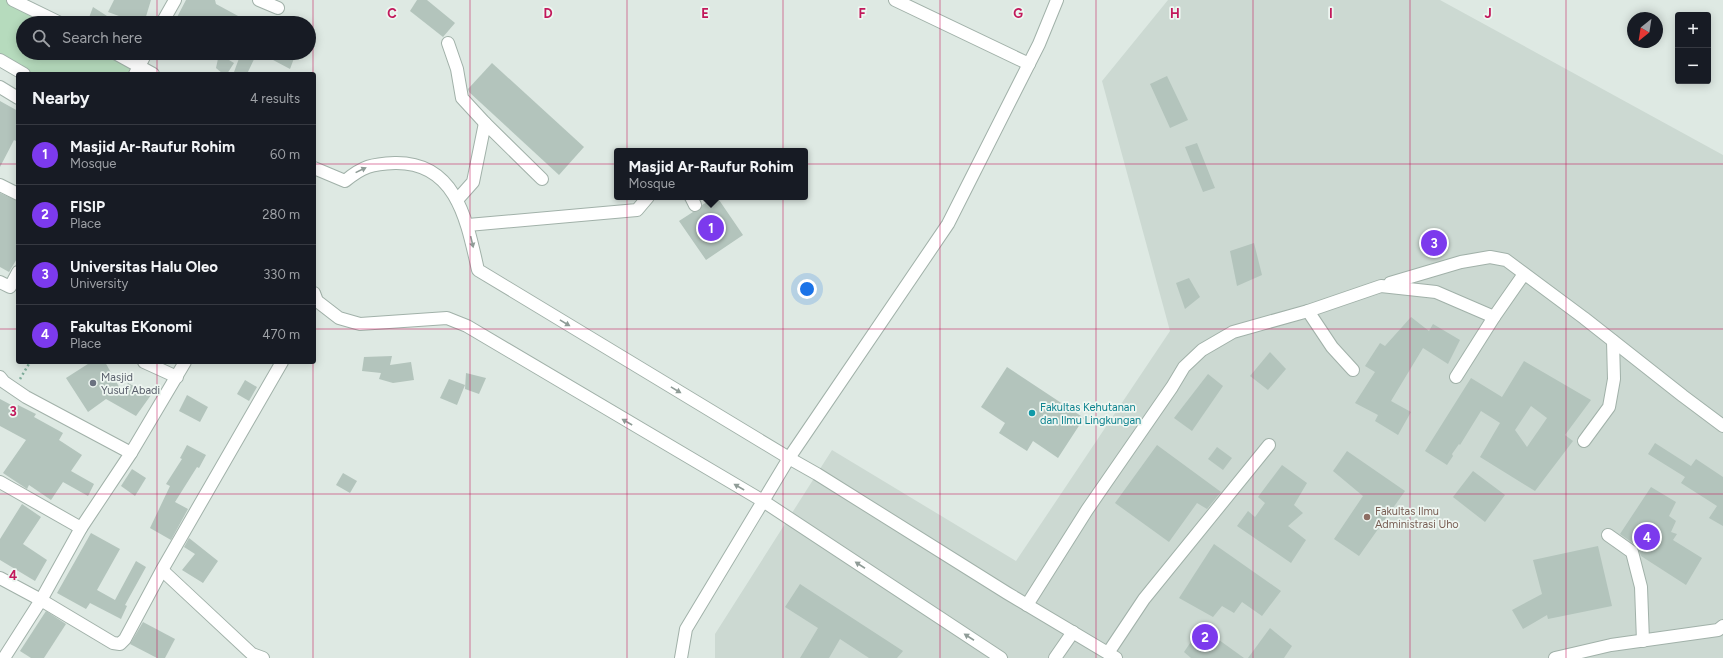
<!DOCTYPE html>
<html lang="en">
<head>
<meta charset="utf-8">
<style>
  body { margin:0; font-family:Figtree,sans-serif; background:#20242c; color:#f1f3f6 }
  .controls { position:absolute; right:12px; top:12px; display:grid; overflow:hidden; border-radius:4px; box-shadow:0 2px 10px #0003 }
  .controls button { width:36px; height:36px; display:grid; place-items:center; padding:0; border:0; border-bottom:1px solid #363941; background:#171b24; color:#f1f3f6; font:20px sans-serif }
  .compass { position:absolute; left:1627px; top:12px; width:36px; height:36px; border-radius:50%; background:#171b24; box-shadow:0 2px 10px #0003; rotate:210deg }
  .you { position:absolute; left:807px; top:289px; width:14px; height:14px; margin:-10px; border:3px solid #fff; border-radius:50%; background:#1a73e8; box-shadow:0 0 0 6px #1a73e833 }
  .badge { display:grid; place-items:center; width:26px; height:26px; border-radius:50%; background:#7c3aed; color:#fff; font-size:13px; font-weight:700 }
  .pin { position:absolute; translate:-50% -50%; border:2px solid #fff; box-shadow:0 1px 4px #0006 }
  .popup { position:absolute; left:614px; top:148px; width:194px; height:52px; box-sizing:border-box; display:grid; place-content:center; border-radius:4px; background:#171b24; filter:drop-shadow(0 1px 3px #0005); font-size:13px; white-space:nowrap; color:#9ea1a6 }
  .popup b { font-size:15px; color:#f1f3f6 }
  .popup::after { content:''; position:absolute; left:50%; top:100%; margin-left:-8px; border:8px solid transparent; border-top-color:#171b24 }
  .list { margin:0; padding:0; list-style:none }
  h2 { display:flex; justify-content:space-between; align-items:center; height:52px; margin:0; padding:0 16px; font-size:17px }
  h2 small { font-size:13px; font-weight:400; color:#9ea1a6 }
  .list li { display:grid; grid-template-columns:26px 1fr auto; gap:12px; align-items:center; box-sizing:border-box; height:60px; padding:0 16px; border-top:1px solid #363941 }
  .list b { display:block; font-size:15px; white-space:nowrap }
  .list p { margin:0; font-size:13px; white-space:nowrap; color:#9ea1a6 }
  .list em { font-size:13px; font-style:normal; color:#9ea1a6 }
  .icon { flex:none; width:22px; height:22px; fill:none; stroke:currentColor; stroke-width:2; stroke-linecap:round; stroke-linejoin:round }
  .map { position:relative; flex:none; width:1723px; height:658px; overflow:hidden }
  .search { position:absolute; background:#171b24; box-shadow:0 2px 10px #0003; left:16px; top:16px; width:300px; height:44px; display:flex; align-items:center; gap:10px; box-sizing:border-box; padding:0 14px; border-radius:22px; color:#9ea1a6; font-size:15px }
  .panel { position:absolute; background:#171b24; box-shadow:0 2px 10px #0003; left:16px; top:72px; width:300px; height:292px; border-radius:4px }
  .map>svg:first-child { display:block }
</style>
</head>
<body>
<div class="map">
<svg width="1723" height="658" viewBox="0 0 1723 658">
  <rect width="100%" height="100%" fill="#dee9e3"/>
  <polygon fill="#ccd9d2" points="1168,0 1440,0 1723,155 1723,658 715,658 715,634 832,450 1016,561 1170,331 1102,81"/>
  <polygon fill="#b6dbbd" points="0,0 13,0 60,23 23,23 23,53 115,53 139,66 134,74 27,74 0,59"/>
  <g fill="#b3c4bc" fill-rule="evenodd">
    <polygon points="114,0 151,0 144,23 126,23 127,19 108,12"/>
    <polygon points="186,0 215,0 216,4 251,23 174,23"/>
    <polygon points="417,0 427,0 455,23 443,37 410,11"/>
    <polygon points="93,7 107,16 103,23 87,23"/>
    <polygon points="241,53 257,53 247,74 234,72"/>
    <polygon points="260,53 296,53 290,69"/>
    <polygon points="219,54 234,63 227,74 223,74 216,68"/>
    <polygon points="492,63 584,147 559,175 469,92 468,89"/>
    <polygon points="1167,76 1188,120 1170,128 1150,84"/>
    <polygon points="0,101 18,111 18,142 14,140 0,167"/>
    <polygon points="1197,143 1215,188 1203,192 1185,147"/>
    <polygon points="0,193 18,201 18,257 9,272 0,267"/>
    <polygon points="715,197 717,197 743,235 706,260 679,221 693,212 699,211 702,205"/>
    <polygon points="1254,243 1262,275 1237,286 1230,251"/>
    <polygon points="1189,278 1200,297 1185,309 1176,283"/>
    <polygon points="1411,317 1429,331 1433,324 1460,340 1448,364 1423,348 1391,401 1411,412 1398,435 1375,421 1378,415 1355,403 1375,372 1365,366 1380,343 1385,346"/>
    <polygon points="1270,352 1286,369 1268,390 1250,376"/>
    <polygon points="392,356 390,365 411,362 414,380 393,383 379,379 381,373 362,371 364,357"/>
    <path d="M1524 361 1591 400 1565 435 1573 441 1535 491 1480 457 1500 423 1481 411 1460 445 1459 444 1452 454 1453 456 1447 465 1425 451 1471 378 1502 397ZM1531 406 1547 418 1527 447 1515 430Z"/>
    <polygon points="91,362 105,362 122,392 128,383 151,395 136,416 106,399 88,412 66,378"/>
    <polygon points="1007,367 1084,418 1058,458 1033,441 1027,451 999,433 1005,423 981,407"/>
    <polygon points="466,373 486,378 479,394 465,389"/>
    <polygon points="1208,374 1223,386 1192,431 1174,418"/>
    <polygon points="449,379 465,385 457,405 440,398"/>
    <polygon points="245,380 257,387 249,401 237,394"/>
    <polygon points="187,395 208,407 200,422 179,411"/>
    <polygon points="0,399 17,408 18,405 36,414 34,417 63,433 59,440 82,455 71,471 94,484 88,496 63,482 51,500 29,485 27,489 3,473 26,440 0,426"/>
    <polygon points="1655,443 1691,466 1696,459 1723,477 1723,526 1709,518 1717,506 1681,483 1685,477 1648,454"/>
    <polygon points="187,445 206,455 199,468 197,467 175,502 188,509 171,540 150,528 170,486 166,484 182,459 180,458"/>
    <polygon points="1157,445 1221,492 1207,509 1197,503 1169,542 1115,503"/>
    <polygon points="1217,447 1232,458 1223,470 1208,459"/>
    <polygon points="1347,451 1405,491 1359,556 1334,539 1363,496 1333,471"/>
    <polygon points="1282,465 1307,483 1294,505 1303,513 1288,526 1306,540 1291,563 1237,526 1248,511 1255,517 1265,503 1258,497"/>
    <polygon points="132,469 146,478 135,496 121,486"/>
    <polygon points="1473,471 1505,495 1485,522 1453,497"/>
    <polygon points="343,473 357,481 350,493 336,485"/>
    <polygon points="1651,487 1676,502 1669,516 1676,521 1671,532 1677,534 1673,540 1702,558 1686,585 1641,556 1637,546 1620,534"/>
    <polygon points="22,504 41,517 23,544 47,560 35,581 0,560 0,539"/>
    <polygon points="91,533 120,549 97,590 115,600 136,561 146,567 125,605 127,606 121,619 90,603 86,609 57,593"/>
    <polygon points="189,538 218,561 203,583 182,570 195,554 184,547"/>
    <polygon points="1214,544 1281,591 1262,616 1242,602 1234,613 1222,606 1213,617 1179,598"/>
    <polygon points="1598,546 1612,606 1548,619 1547,615 1523,629 1512,610 1542,594 1533,560"/>
    <polygon points="800,584 903,651 897,658 869,658 840,639 829,658 800,658 818,628 785,607"/>
    <polygon points="46,611 66,624 44,658 31,658 20,651"/>
    <polygon points="143,622 175,639 165,658 157,658 130,644"/>
    <polygon points="1201,627 1244,658 1191,658 1184,652"/>
    <polygon points="1270,628 1292,646 1284,658 1248,658"/>
  </g>
  <g fill="none" stroke-linecap="round" stroke-linejoin="round">
    <defs>
      <g id="minor">
        <polyline points="13,0 60,23"/>
        <polyline points="259,0 278,8"/>
        <polyline points="895,0 1029,64"/>
        <polyline points="162,23 175,0"/>
        <polyline points="448,43 457,69 462,98 485,123"/>
        <polyline points="115,53 153,74"/>
        <polyline points="0,60 24,74"/>
        <polyline points="135,74 146,53"/>
        <polyline points="0,87 18,98"/>
        <path d="M314 168 345 181C363 166 372 164 395 163 457 162 467 222 478 270L794 461 817 474 1007 593 1116 658"/>
        <polyline points="0,185 18,194"/>
        <polyline points="691,197 695,205"/>
        <polyline points="457,200 473,182 485,123 542,179"/>
        <polyline points="468,225 637,210 648,197"/>
        <polyline points="0,282 10,287 18,272"/>
        <polyline points="1390,283 1461,262 1490,257 1506,260 1584,318 1683,396 1723,426"/>
        <polyline points="314,293 317,301 339,318 360,324 447,318 467,326 763,501 1001,658"/>
        <polyline points="1308,311 1332,347 1353,370"/>
        <polyline points="1494,317 1524,274"/>
        <polyline points="144,362 177,377"/>
        <polyline points="0,377 4,382 26,397 131,453 81,528 41,600 4,658"/>
        <polyline points="1584,441 1609,407 1614,379 1613,341"/>
        <polyline points="131,453 185,362"/>
        <polyline points="0,482 81,528"/>
        <polyline points="1608,535 1632,552 1641,587 1643,641"/>
        <polyline points="162,570 252,654 263,658"/>
        <polyline points="0,578 41,600 113,643 120,644 125,639 162,570 282,362"/>
        <polyline points="1027,605 1087,510 1172,387 1184,367 1202,350 1233,332 1308,311 1381,286 1436,292 1494,317 1456,377"/>
        <polyline points="1108,653 1144,599 1269,445"/>
        <polyline points="681,658 686,629 789,458 948,224 1039,44 1057,0"/>
        <polyline points="1055,658 1073,632"/>
        <polyline points="1555,658 1611,645 1718,630 1723,626"/>
      </g>
    </defs>
    <use href="#minor" stroke="#a1b1a9" stroke-width="14"/>
    <polyline stroke="#7ead9a" stroke-width="2.5" stroke-dasharray="2 3" stroke-linecap="butt" points="20,379 30,362"/>
    <use href="#minor" stroke="#fff" stroke-width="12"/>
  </g>
  <defs><path id="oneway-solid" d="M-6-.8H1V-3.2L6.5 0L1 3.2V.8H-6Z"/></defs>
  <g fill="#8f9c97">
    <use href="#oneway-solid" transform="translate(361 170) rotate(-26)"/>
    <use href="#oneway-solid" transform="translate(472 242) rotate(77)"/>
    <use href="#oneway-solid" transform="translate(565 323) rotate(31)"/>
    <use href="#oneway-solid" transform="translate(676 390) rotate(31)"/>
    <use href="#oneway-solid" transform="translate(627 422) rotate(-150)"/>
    <use href="#oneway-solid" transform="translate(739 487) rotate(-150)"/>
    <use href="#oneway-solid" transform="translate(860 565) rotate(-147)"/>
    <use href="#oneway-solid" transform="translate(969 637) rotate(-147)"/>
  </g>
  <path fill="none" stroke="#c2185b" stroke-width="1" stroke-opacity="0.55" d="M157 0V23M313 0V74M470 0V658M627 0V658M783 0V658M940 0V658M1096 0V658M1253 0V658M1410 0V658M1566 0V658M157 53V74M0 164H18M314 164H1723M0 329H18M314 329H1723M157 362V658M313 362V658M0 494H1723"/>
  <circle fill="#6b7280" stroke="#eef6f1" stroke-width="1.5" cx="93" cy="383" r="4"/>
  <circle fill="#0f9aa8" stroke="#eef6f1" stroke-width="1.5" cx="1032" cy="413" r="4"/>
  <circle fill="#8d6e63" stroke="#eef6f1" stroke-width="1.5" cx="1367" cy="517" r="4"/>
  <g text-anchor="middle" dominant-baseline="central" stroke-width="3.5" stroke-linejoin="round" paint-order="stroke">
    <g font-size="11" fill="#5b616d" stroke="#eef6f1" text-anchor="start">
      <text x="101" y="377">Masjid<tspan x="101" dy="13">Yusuf Abadi</tspan></text>
    </g>
    <g font-size="11" fill="#0d838f" stroke="#eef6f1" text-anchor="start">
      <text x="1040" y="407">Fakultas Kehutanan<tspan x="1040" dy="13">dan Ilmu Lingkungan</tspan></text>
    </g>
    <g font-size="11" fill="#785e54" stroke="#eef6f1" text-anchor="start">
      <text x="1375" y="511">Fakultas Ilmu<tspan x="1375" dy="13">Administrasi Uho</tspan></text>
    </g>
  </g>
  <g font-size="13" text-anchor="middle" font-weight="bold" fill="#c2185b" stroke="#eef6f1" stroke-width="3.5" stroke-linejoin="round" paint-order="stroke">
    <text x="392" y="18">C</text>
    <text x="548" y="18">D</text>
    <text x="705" y="18">E</text>
    <text x="862" y="18">F</text>
    <text x="1018" y="18">G</text>
    <text x="1175" y="18">H</text>
    <text x="1331" y="18">I</text>
    <text x="1488" y="18">J</text>
    <text x="13" y="416">3</text>
    <text x="13" y="580">4</text>
  </g>
</svg>
<div class="controls">
<button>+</button>
<button>−</button>
</div>
<svg class="compass" viewBox="-18 -18 36 36"><path d="M0-13l5 13h-10z" fill="#e53935"/><path d="M0 13l5-13h-10z" fill="#9ea1a6"/></svg>
<div class="you"></div>
<div class="pin badge" style="left:711px;top:228px">1</div>
<div class="popup"><b>Masjid Ar-Raufur Rohim</b>Mosque</div>
<div class="pin badge" style="left:1205px;top:637px">2</div>
<div class="pin badge" style="left:1434px;top:243px">3</div>
<div class="pin badge" style="left:1647px;top:537px">4</div>
<div class="search"><svg class="icon" aria-label="search" viewBox="0 0 24 24"><circle cx="10" cy="10" r="6"/><path d="M15 15l6 6"/></svg>Search here</div>
<section class="panel">
<h2>Nearby<small>4 results</small></h2>
<ul class="list">
<li><span class="badge">1</span><div><b>Masjid Ar-Raufur Rohim</b><p>Mosque</p></div><em>60 m</em></li>
<li><span class="badge">2</span><div><b>FISIP</b><p>Place</p></div><em>280 m</em></li>
<li><span class="badge">3</span><div><b>Universitas Halu Oleo</b><p>University</p></div><em>330 m</em></li>
<li><span class="badge">4</span><div><b>Fakultas EKonomi</b><p>Place</p></div><em>470 m</em></li>
</ul>
</section>
</div>
</body>
</html>
